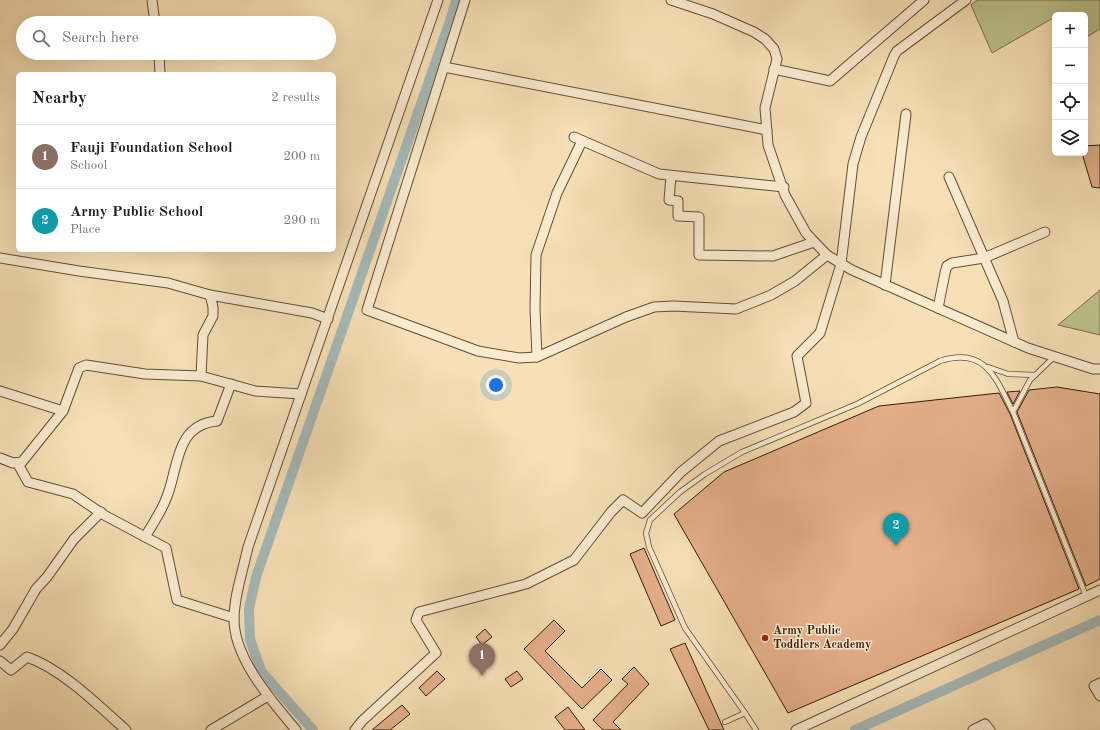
<!DOCTYPE html>
<html lang="en">
<head>
<meta charset="utf-8">
<style>
  body { margin:0; font-family:"Old Standard TT",serif; background:#f6f6f6; color:#202124 }
  .controls { position:absolute; right:12px; top:12px; display:grid; overflow:hidden; border-radius:6px; box-shadow:0 4px 16px #0002 }
  .controls button { width:36px; height:36px; display:grid; place-items:center; padding:0; border:0; border-bottom:1px solid #e0e0e0; background:#fff; color:#202124; font:20px sans-serif }
  .you { position:absolute; left:496px; top:385px; width:14px; height:14px; margin:-10px; border:3px solid #fff; border-radius:50%; background:#1a73e8; box-shadow:0 0 0 6px #1a73e833 }
  .badge { display:grid; place-items:center; width:26px; height:26px; border-radius:50%; background:#2563eb; color:#fff; font-size:13px; font-weight:700 }
  .pin { position:absolute; translate:-50% -33px; filter:drop-shadow(0 1px 2px #0008) }
  .pin::after { content:''; position:absolute; top:21px; width:14px; height:12px; background:inherit; clip-path:polygon(0 0,100% 0,50% 100%) }
  .list { margin:0; padding:0; list-style:none }
  h2 { display:flex; justify-content:space-between; align-items:center; height:52px; margin:0; padding:0 16px; font-size:17px }
  h2 small { font-size:13px; font-weight:400; color:#757577 }
  .list li { display:grid; grid-template-columns:26px 1fr auto; gap:12px; align-items:center; box-sizing:border-box; height:64px; padding:0 16px; border-top:1px solid #e0e0e0 }
  .list b { display:block; font-size:15px; white-space:nowrap }
  .list p { margin:0; font-size:13px; white-space:nowrap; color:#757577 }
  .list em { font-size:13px; font-style:normal; color:#757577 }
  .icon { flex:none; width:22px; height:22px; fill:none; stroke:currentColor; stroke-width:2; stroke-linecap:round; stroke-linejoin:round }
  .map { position:relative; flex:none; width:1100px; height:730px; overflow:hidden }
  .search { position:absolute; background:#fff; box-shadow:0 4px 16px #0002; left:16px; top:16px; width:320px; height:44px; display:flex; align-items:center; gap:10px; box-sizing:border-box; padding:0 14px; border-radius:22px; color:#757577; font-size:15px }
  .panel { position:absolute; background:#fff; box-shadow:0 4px 16px #0002; left:16px; top:72px; width:320px; height:180px; border-radius:6px }
  .map>svg:first-child { display:block }
</style>
</head>
<body>
<div class="map">
<svg width="1100" height="730" viewBox="0 0 1100 730">
  <rect width="100%" height="100%" fill="#f7e0b6"/>
  <filter id="stains"><feTurbulence type="fractalNoise" baseFrequency=".005" numOctaves="4"/><feColorMatrix values="0 0 0 0 .2 0 0 0 0 .09 0 0 0 0 .02 0 0 0 .5 -.17"/></filter>
  <radialGradient id="worn" r=".72"><stop offset=".6" stop-color="#630" stop-opacity="0"/><stop offset="1" stop-color="#630" stop-opacity=".3"/></radialGradient>
  <g fill="#bdc28d" stroke="#76704d">
    <polygon points="977,0 1100,0 1100,29 1085,38 1085,15 1062,15 1061,13 1055,15 1055,17 992,53 971,5"/>
    <polygon points="1100,290 1100,335 1058,325"/>
  </g>
  <g fill="none" stroke-linecap="round" stroke-linejoin="round">
    <g stroke="#a4baba" stroke-width="10">
      <polyline points="313,730 261,671 250,639 249,609 256,577 451,18 456,0"/>
      <polyline points="855,730 1100,620"/>
    </g>
  </g>
  <g fill="#e5af8a" stroke="#2f1d0d">
    <polygon points="1100,145 1100,188 1092,187 1082,153 1085,153 1085,146"/>
    <polygon points="1057,387 1100,394 1100,579 1086,586 1017,412 1029,390"/>
    <polygon points="1020,391 1013,404 1007,392"/>
    <polygon points="999,393 1010,414 1079,589 788,713 674,514 724,472 879,406"/>
    <polygon points="644,548 675,620 661,626 630,554"/>
    <polygon points="554,620 565,631 545,651 582,688 601,669 612,680 582,709 524,649"/>
    <polygon points="485,629 492,637 482,645 476,637"/>
    <polygon points="685,643 724,730 709,730 670,649"/>
    <polygon points="634,667 649,684 613,722 621,730 603,730 593,720 628,684 622,679"/>
    <polygon points="437,671 445,679 426,696 419,688"/>
    <polygon points="517,671 523,679 511,687 505,679"/>
    <polygon points="402,705 410,714 390,730 372,730"/>
    <polygon points="568,707 585,730 565,730 555,717"/>
  </g>
  <g fill="none" stroke-linecap="round" stroke-linejoin="round">
    <defs>
      <g id="lane">
        <polyline points="1054,357 1030,380 1013,412 1086,596"/>
        <polyline points="988,367 1008,374 1035,375"/>
        <polyline points="745,713 756,730"/>
        <path d="M725 722 745 713 685 628 649 547 646 533 650 520 680 492 705 474 742 452 857 404 940 361C986 346 996 379 1013 412"/>
      </g>
      <g id="street">
        <polyline points="152,0 155,23"/>
        <polyline points="465,0 367,310 478,351 519,358 537,357 626,317 654,307 673,306 736,309 771,295 795,281 827,255"/>
        <polyline points="671,0 713,14 754,32 765,39 774,49 777,59 765,108 768,145 785,195 806,233 827,255 852,270 1028,348 1093,369 1100,369"/>
        <polyline points="159,53 160,74"/>
        <polyline points="444,67 767,130"/>
        <polyline points="774,69 830,81 924,0"/>
        <polyline points="574,137 659,174 784,187"/>
        <polyline points="671,176 669,200 678,201 678,216 699,217 699,255 773,256 814,242"/>
        <polyline points="949,177 1003,301 1014,342"/>
        <polyline points="0,258 79,271 168,283 210,295 312,313 328,319"/>
        <polyline points="885,285 906,114"/>
        <polyline points="938,308 945,273 947,266 952,263 984,258 1045,232"/>
        <polyline points="537,357 535,309 536,255 557,193 582,141"/>
        <polyline points="201,376 203,335 213,316 213,307 210,295"/>
        <polyline points="0,391 63,411 79,368 86,365 145,374 201,376 255,391 301,394"/>
        <polyline points="0,458 13,463 22,462 63,411"/>
        <polyline points="18,464 28,482 73,494 104,515 166,548 177,600 234,618"/>
        <path d="M145 537C152 525 161 512 166 499 179 469 174 425 217 421L231 384"/>
        <polyline points="0,645 13,629 36,589 47,577 74,539 101,512"/>
        <path d="M0 661 11 670 27 657C62 669 98 705 126 730"/>
        <polyline points="1100,683 1094,686 1100,696"/>
        <polyline points="211,730 268,696"/>
        <path d="M296 730C272 701 234 659 234 619 234 596 243 570 248 547L438 0"/>
        <polyline points="355,730 362,721 436,653 416,620 419,612 526,584 574,560 611,512 623,500 642,513 681,472 719,441 794,412 806,403 797,356 820,333 841,264 853,164 861,137 894,56 897,51 966,0"/>
        <polyline points="796,730 1100,590"/>
        <polyline points="973,730 985,724 990,730"/>
      </g>
    </defs>
    <use href="#lane" stroke="#614e37" stroke-width="6"/>
    <use href="#street" stroke="#614e37" stroke-width="11"/>
    <use href="#lane" stroke="#faebd0" stroke-width="4.5"/>
    <use href="#street" stroke="#faebd0" stroke-width="9"/>
  </g>
  <circle fill="#8f2418" stroke="#faebd0" stroke-width="1.5" cx="765" cy="638" r="4"/>
  <g text-anchor="middle" dominant-baseline="central" stroke-width="3" stroke-linejoin="round" paint-order="stroke">
    <g font-size="12" font-weight="bold" fill="#2f1d0d" stroke="#faebd0" text-anchor="start">
      <text x="773" y="631">Army Public<tspan x="773" dy="14">Toddlers Academy</tspan></text>
    </g>
  </g>
  <rect width="100%" height="100%" filter="url(#stains)"/>
  <rect width="100%" height="100%" fill="url(#worn)"/>
</svg>
<div class="controls">
<button>+</button>
<button>−</button>
<button><svg class="icon" aria-label="locate" viewBox="0 0 24 24"><circle cx="12" cy="12" r="6"/><path d="M12 2v4M12 18v4M2 12h4M18 12h4"/></svg></button>
<button><svg class="icon" aria-label="layers" viewBox="0 0 24 24"><path d="M12 4l9 5-9 5-9-5zM3 14l9 5 9-5"/></svg></button>
</div>
<div class="you"></div>
<div class="pin badge" style="left:482px;top:676px;background:#8d6e63">1</div>
<div class="pin badge" style="left:896px;top:546px;background:#0f9aa8">2</div>
<div class="search"><svg class="icon" aria-label="search" viewBox="0 0 24 24"><circle cx="10" cy="10" r="6"/><path d="M15 15l6 6"/></svg>Search here</div>
<section class="panel">
<h2>Nearby<small>2 results</small></h2>
<ul class="list">
<li><span class="badge" style="background:#8d6e63">1</span><div><b>Fauji Foundation School</b><p>School</p></div><em>200 m</em></li>
<li><span class="badge" style="background:#0f9aa8">2</span><div><b>Army Public School</b><p>Place</p></div><em>290 m</em></li>
</ul>
</section>
</div>
</body>
</html>
